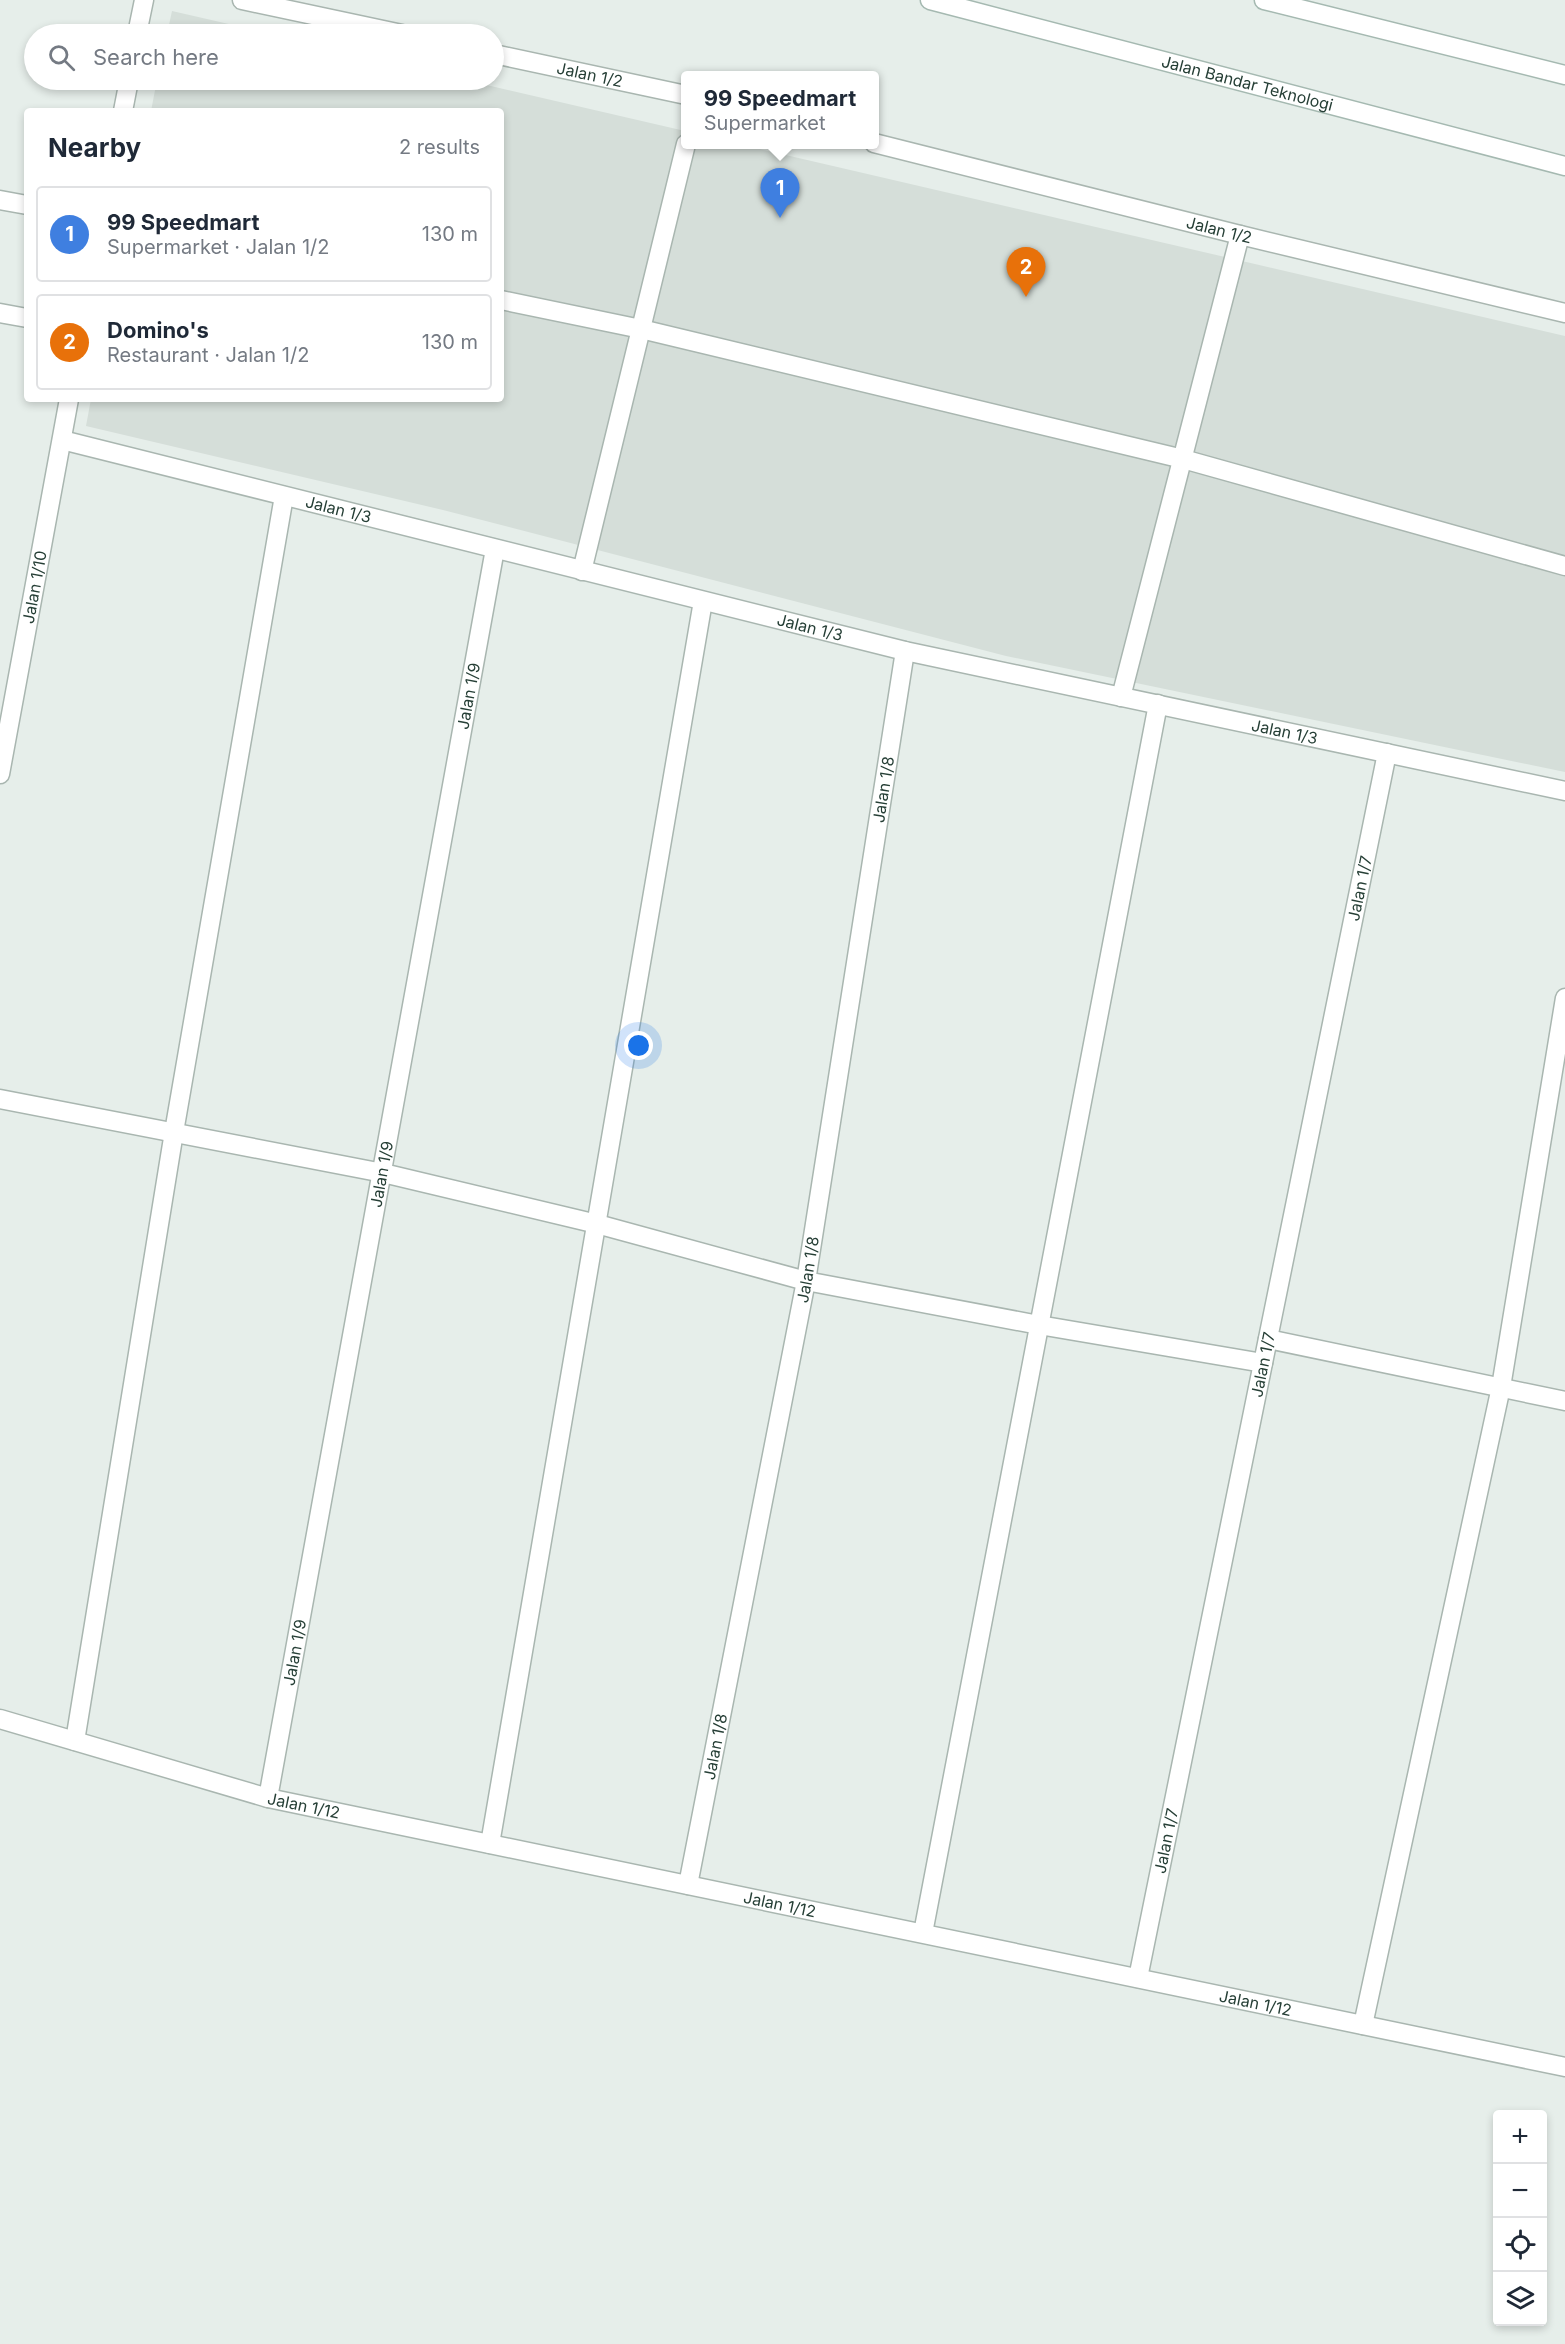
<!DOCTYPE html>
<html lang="en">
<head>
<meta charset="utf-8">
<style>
  body { margin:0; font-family:Inter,sans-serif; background:#f6f6f7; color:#1f2937 }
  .controls { position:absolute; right:18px; bottom:18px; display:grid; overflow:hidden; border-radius:6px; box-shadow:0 3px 9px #0003 }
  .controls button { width:54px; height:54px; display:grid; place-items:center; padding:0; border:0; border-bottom:2px solid #e0e1e3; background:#fff; color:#1f2937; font:30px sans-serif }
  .you { position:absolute; left:639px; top:1046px; width:21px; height:21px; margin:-15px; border:4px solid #fff; border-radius:50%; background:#1a73e8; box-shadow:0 0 0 9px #1a73e833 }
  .badge { display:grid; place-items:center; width:39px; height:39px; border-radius:50%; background:#2563eb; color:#fff; font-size:20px; font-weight:700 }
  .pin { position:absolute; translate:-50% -50px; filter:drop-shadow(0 2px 3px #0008) }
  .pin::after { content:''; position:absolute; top:32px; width:21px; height:18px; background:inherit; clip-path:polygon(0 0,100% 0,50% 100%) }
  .popup { position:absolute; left:681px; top:71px; width:198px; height:78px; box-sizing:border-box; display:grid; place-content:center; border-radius:6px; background:#fff; filter:drop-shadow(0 2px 4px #0005); font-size:20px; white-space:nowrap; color:#747a83 }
  .popup b { font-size:22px; color:#1f2937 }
  .popup::after { content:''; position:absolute; left:50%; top:100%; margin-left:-12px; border:12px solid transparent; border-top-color:#fff }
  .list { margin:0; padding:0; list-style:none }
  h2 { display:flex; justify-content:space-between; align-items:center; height:78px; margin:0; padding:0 24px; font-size:26px }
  h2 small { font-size:20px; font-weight:400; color:#747a83 }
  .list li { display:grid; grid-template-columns:39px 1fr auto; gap:18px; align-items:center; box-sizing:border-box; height:96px; margin:0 12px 12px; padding:0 12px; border:2px solid #e0e1e3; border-radius:6px }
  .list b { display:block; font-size:22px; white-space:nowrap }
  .list p { margin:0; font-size:20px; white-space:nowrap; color:#747a83 }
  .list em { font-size:20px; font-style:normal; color:#747a83 }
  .icon { flex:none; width:33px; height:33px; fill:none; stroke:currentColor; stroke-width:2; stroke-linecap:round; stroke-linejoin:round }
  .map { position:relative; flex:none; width:1565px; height:2344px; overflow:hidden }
  .search { position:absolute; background:#fff; box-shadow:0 3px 9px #0003; left:24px; top:24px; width:480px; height:66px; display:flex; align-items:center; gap:15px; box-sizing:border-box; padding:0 21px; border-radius:33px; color:#747a83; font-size:22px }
  .panel { position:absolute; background:#fff; box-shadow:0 3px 9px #0003; left:24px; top:108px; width:480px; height:294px; border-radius:6px }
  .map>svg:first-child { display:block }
</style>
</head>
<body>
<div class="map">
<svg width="1565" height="2344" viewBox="0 0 1565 2344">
  <rect width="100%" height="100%" fill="#e6eeea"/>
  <g fill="#d5ded9">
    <polygon points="172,11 272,34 167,34"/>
    <polygon points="157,80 465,80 685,131 686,144 743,145 1565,336 1565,772 1006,656 443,510 86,426 91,399 501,399 501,111 151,111"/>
  </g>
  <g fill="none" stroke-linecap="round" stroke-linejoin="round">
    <defs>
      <g id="lane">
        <polyline points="0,200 27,205"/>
        <polyline points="501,300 641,329 1183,459 1565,566"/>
        <polyline points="0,313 27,318"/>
        <polyline points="582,571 686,144"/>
        <polyline points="1121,697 1240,235"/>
        <polyline points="0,1099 383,1173 597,1224 806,1281 1039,1325 1263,1363"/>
        <polyline points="1268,1339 1565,1401"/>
        <polyline points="75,1741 174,1132 284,496"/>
        <polyline points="490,1844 703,601"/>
        <polyline points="923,1933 1158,704"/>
        <polyline points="1363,2025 1501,1387 1565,998"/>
      </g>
      <g id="street">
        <polyline points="242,0 402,34"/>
        <polyline points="137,34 144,0"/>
        <path id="s1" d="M494 54 686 95"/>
        <polyline points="123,111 129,80"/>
        <path id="s2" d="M874 143 1240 235 1565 313"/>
        <path id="s3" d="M62 440 905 651 1565 791"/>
        <path id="s4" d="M0 774 69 399"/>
        <path id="s5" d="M0 1719 268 1798 1565 2067"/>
        <path id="s6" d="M268 1798 495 549"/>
        <path id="s7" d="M688 1885 806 1281 905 651"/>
        <path id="s8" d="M1138 1978 1387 753"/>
      </g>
      <g id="secondary">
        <path id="s9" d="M930 0 1565 166"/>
        <polyline points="1264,0 1565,75"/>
      </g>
    </defs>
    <use href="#lane" stroke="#a9b6b0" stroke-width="21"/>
    <use href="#street" stroke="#a9b6b0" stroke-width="21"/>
    <use href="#secondary" stroke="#a5b9b1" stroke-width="21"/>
    <use href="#lane" stroke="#fff" stroke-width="18"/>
    <use href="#street" stroke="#fff" stroke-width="18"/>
    <use href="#secondary" stroke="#fff" stroke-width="18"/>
  </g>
  <g text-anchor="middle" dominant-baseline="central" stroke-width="4.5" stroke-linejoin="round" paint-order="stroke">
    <g font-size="16" fill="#263f36" stroke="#f7faf8">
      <text stroke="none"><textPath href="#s1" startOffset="98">Jalan 1/2</textPath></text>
      <text stroke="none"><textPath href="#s9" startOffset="328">Jalan Bandar Teknologi</textPath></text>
      <text stroke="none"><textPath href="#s2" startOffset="356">Jalan 1/2</textPath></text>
      <text stroke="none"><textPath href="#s3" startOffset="285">Jalan 1/3</textPath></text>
      <text stroke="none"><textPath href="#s4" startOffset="190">Jalan 1/10</textPath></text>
      <text stroke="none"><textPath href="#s3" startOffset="771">Jalan 1/3</textPath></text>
      <text stroke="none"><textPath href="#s6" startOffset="1120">Jalan 1/9</textPath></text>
      <text stroke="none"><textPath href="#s3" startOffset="1257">Jalan 1/3</textPath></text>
      <text stroke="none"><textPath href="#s7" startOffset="1113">Jalan 1/8</textPath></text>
      <text stroke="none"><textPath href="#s8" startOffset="1112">Jalan 1/7</textPath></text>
      <text stroke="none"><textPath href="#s6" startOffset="634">Jalan 1/9</textPath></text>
      <text stroke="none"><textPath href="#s7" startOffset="627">Jalan 1/8</textPath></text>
      <text stroke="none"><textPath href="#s8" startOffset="626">Jalan 1/7</textPath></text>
      <text stroke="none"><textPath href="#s6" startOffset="148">Jalan 1/9</textPath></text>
      <text stroke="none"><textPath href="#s7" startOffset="141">Jalan 1/8</textPath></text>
      <text stroke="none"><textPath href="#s5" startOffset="316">Jalan 1/12</textPath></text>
      <text stroke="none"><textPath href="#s8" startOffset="140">Jalan 1/7</textPath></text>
      <text stroke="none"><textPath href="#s5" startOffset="802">Jalan 1/12</textPath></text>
      <text stroke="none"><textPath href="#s5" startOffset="1288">Jalan 1/12</textPath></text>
    </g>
  </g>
</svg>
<div class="controls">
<button>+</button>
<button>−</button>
<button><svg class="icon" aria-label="locate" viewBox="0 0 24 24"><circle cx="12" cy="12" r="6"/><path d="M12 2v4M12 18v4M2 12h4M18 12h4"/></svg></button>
<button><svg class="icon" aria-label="layers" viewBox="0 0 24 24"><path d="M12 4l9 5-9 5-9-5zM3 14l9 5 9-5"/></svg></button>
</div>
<div class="you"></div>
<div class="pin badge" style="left:780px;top:218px;background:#3f7fe0">1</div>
<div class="popup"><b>99 Speedmart</b>Supermarket</div>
<div class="pin badge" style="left:1026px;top:297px;background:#e8710a">2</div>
<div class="search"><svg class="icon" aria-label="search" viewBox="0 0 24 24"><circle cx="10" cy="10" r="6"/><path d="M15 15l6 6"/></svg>Search here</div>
<section class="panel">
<h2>Nearby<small>2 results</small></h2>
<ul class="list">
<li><span class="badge" style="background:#3f7fe0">1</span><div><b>99 Speedmart</b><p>Supermarket · Jalan 1/2</p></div><em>130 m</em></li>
<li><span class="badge" style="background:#e8710a">2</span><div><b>Domino's</b><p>Restaurant · Jalan 1/2</p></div><em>130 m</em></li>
</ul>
</section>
</div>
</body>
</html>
